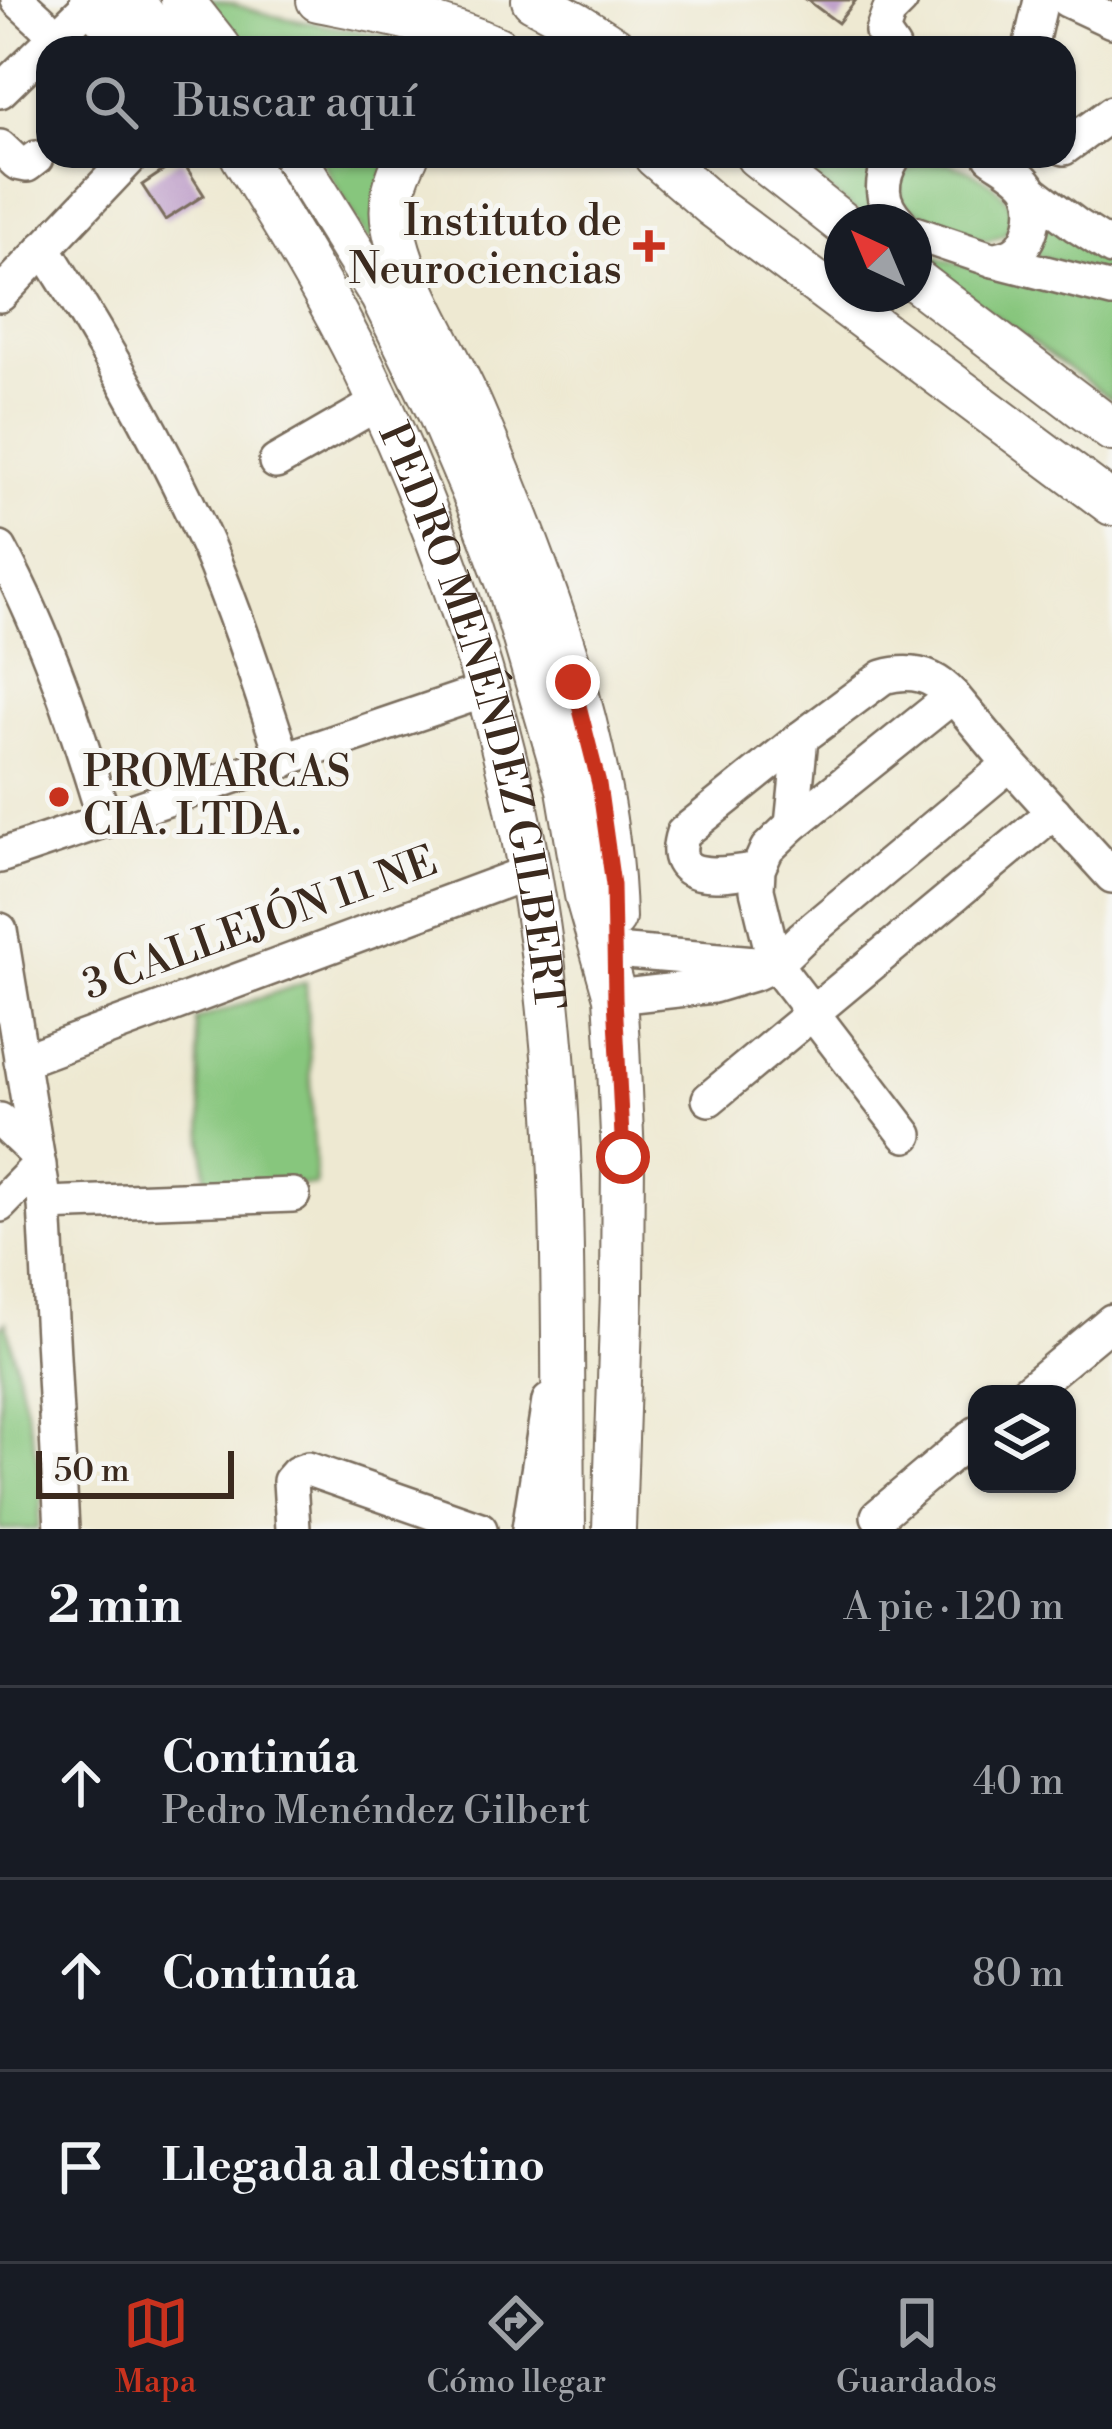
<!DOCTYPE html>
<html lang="es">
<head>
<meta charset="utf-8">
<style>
  body { margin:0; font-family:"Libre Bodoni",serif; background:#20242c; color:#f1f3f6 }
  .controls { position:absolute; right:36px; bottom:36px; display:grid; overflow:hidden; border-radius:24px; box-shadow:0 3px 9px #0004 }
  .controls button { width:108px; height:108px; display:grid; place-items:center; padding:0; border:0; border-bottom:3px solid #363941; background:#171b24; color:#f1f3f6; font:60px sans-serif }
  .compass { position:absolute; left:824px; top:204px; width:108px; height:108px; border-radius:50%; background:#171b24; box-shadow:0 3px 9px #0004; rotate:316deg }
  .scale { position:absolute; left:36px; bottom:30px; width:198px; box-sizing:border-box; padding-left:12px; border:6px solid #3b2a1e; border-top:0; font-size:33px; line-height:42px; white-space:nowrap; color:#3b2a1e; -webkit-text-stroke:9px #f6f6f2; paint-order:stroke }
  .stop { position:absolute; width:36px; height:36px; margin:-27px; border:9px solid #c8321e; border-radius:50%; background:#fff }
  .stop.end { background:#c8321e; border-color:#fff; box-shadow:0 3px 12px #0008 }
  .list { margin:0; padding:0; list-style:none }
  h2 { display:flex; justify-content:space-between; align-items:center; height:156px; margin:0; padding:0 48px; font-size:51px }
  h2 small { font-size:39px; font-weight:400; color:#9ea1a6 }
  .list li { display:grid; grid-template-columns:78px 1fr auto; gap:36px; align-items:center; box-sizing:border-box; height:192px; padding:0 48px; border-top:3px solid #363941 }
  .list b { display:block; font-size:45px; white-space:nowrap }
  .list p { margin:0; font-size:39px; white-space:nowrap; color:#9ea1a6 }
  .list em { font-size:39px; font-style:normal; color:#9ea1a6 }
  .icon { flex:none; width:66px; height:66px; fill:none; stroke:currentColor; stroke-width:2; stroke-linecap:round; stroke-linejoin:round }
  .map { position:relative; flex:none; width:1112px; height:1529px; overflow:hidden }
  .search { position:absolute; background:#171b24; box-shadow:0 3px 9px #0004; left:36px; right:36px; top:36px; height:132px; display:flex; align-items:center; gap:30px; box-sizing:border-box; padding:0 42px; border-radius:36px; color:#9ea1a6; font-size:45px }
  .sheet { height:732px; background:#171b24 }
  nav { display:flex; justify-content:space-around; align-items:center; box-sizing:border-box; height:168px; border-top:3px solid #363941; background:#171b24; font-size:33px; color:#9ea1a6 }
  nav a { display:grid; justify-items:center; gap:6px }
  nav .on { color:#c8321e }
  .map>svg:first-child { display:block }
</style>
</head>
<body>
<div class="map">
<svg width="1112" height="1529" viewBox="0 0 1112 1529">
  <rect width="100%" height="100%" fill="#f6f6f2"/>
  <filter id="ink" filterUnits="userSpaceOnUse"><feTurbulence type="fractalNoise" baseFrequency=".00833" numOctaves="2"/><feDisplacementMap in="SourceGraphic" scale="24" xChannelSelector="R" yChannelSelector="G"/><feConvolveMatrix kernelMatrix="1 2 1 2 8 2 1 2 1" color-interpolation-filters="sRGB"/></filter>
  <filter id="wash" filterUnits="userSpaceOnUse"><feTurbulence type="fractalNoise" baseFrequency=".004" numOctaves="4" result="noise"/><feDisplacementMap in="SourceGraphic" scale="48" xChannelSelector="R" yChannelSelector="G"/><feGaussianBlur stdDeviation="2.7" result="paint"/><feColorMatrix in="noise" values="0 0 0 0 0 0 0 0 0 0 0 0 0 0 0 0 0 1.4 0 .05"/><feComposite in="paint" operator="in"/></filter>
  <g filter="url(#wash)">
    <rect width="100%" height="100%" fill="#eee9d2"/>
    <g fill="#87c67d" stroke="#61784e" stroke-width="3">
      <path d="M204 0C230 0 254 12 279 17 330 27 382 33 431 48H241Z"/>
      <polygon points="319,156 387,156 375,237 367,240"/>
      <polygon points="866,156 881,156 875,207 866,219 802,169 804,163 840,162"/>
      <path d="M948 163C975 171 1010 188 1014 219L1005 234 987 241 953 229 906 206 902 201 899 182C909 163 928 162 948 163Z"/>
      <polygon points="1045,217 1086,251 1112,266 1112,280 1032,254"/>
      <polygon points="923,254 1112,304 1112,400 921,262"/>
      <polygon points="306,982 316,1185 206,1186 196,1020"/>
      <polygon points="6,1322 43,1483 38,1529 0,1529 0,1328"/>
    </g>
    <g id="blocks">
      <g fill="#c0a1ca">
        <polygon points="807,0 856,0 838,23"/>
        <polygon points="181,159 204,195 165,220 142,185"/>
      </g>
    </g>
  </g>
  <g filter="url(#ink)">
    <use href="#blocks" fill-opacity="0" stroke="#7a6d5d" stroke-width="3"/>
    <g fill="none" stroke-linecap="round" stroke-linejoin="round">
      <defs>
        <g id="minor">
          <polyline points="18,0 43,23"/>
          <polyline points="1067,0 1112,21"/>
          <polyline points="893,48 882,32 889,12 901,0"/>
          <polyline points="1030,48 1041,0"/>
          <polyline points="0,91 92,2"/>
          <polyline points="0,147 17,163 27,165 36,158"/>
          <polyline points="1064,148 1112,113"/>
          <path d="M894 156C879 181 879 201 899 222"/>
          <path d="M991 156C1003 165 1023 175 1030 189 1038 208 1033 243 1013 254 1007 257 1000 258 994 260"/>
          <polyline points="1031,191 1076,225 1112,248"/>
          <polyline points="914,233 994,260 1112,290"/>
          <path d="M44 248C105 344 161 441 207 545 237 615 260 688 284 761"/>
          <polyline points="0,295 132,156"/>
          <polyline points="276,462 380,402"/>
          <path d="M0 549C46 634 77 728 105 821"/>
          <polyline points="792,825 801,738"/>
          <polyline points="0,856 487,690"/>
          <path d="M758 869C728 874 665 887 683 833L801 738 883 677C911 669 933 674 953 696"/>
          <polyline points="0,930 45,1204 62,1529"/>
          <polyline points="615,951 755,963"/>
          <polyline points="615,997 713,986 756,973 775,964 803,937 1010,764"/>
          <polyline points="21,1061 529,872"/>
          <polyline points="709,1099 1054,812"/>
          <polyline points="0,1120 36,1154"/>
          <polyline points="906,1135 775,964 757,890 758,869 767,849 792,825 953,696 1010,764 1112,876"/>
          <polyline points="45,1204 293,1195"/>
          <polyline points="0,1205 39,1165"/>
          <polyline points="1024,1394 1112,1321"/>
          <polyline points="878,1516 977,1433"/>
          <polyline points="293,1529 290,1481 297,1473 308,1469 480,1529"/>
          <polyline points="529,1529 549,1401"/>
        </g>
        <g id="major">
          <polyline points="91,0 131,48"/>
          <polyline points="132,0 168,48"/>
          <polyline points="182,0 220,48"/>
          <path d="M318 0C379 12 439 22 497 48"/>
          <polyline points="533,0 576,23 615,48"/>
          <path id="s1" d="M242 156C285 226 328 295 364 369 457 561 522 772 546 984 567 1165 562 1348 564 1529"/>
          <polyline points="294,156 382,297 438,411 480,509 508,584 568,789 586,895 615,997 618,1045 623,1157 622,1291 614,1529"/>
          <path d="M407 156C396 178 388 201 393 226 405 290 448 351 473 410 540 566 610 747 614 918"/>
          <polyline points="655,156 713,206 1112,504"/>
          <polyline points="757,156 842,223"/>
          <polyline points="914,279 1112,430"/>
        </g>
      </defs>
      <use href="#minor" stroke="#7a6d5d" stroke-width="38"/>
      <use href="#major" stroke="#7a6d5d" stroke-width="46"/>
      <use href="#minor" stroke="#fff" stroke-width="33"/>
      <use href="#major" stroke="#fff" stroke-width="42"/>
    </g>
  </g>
  <g fill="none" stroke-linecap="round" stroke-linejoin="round" filter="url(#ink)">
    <polyline stroke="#c8321e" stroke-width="15" points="573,682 599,784 613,885 615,998 623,1157"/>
  </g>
  <g fill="#c8321e" stroke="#f6f6f2" stroke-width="4.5">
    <path d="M643 228h12v12h12v12h-12v12h-12v-12h-12v-12h12z"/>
    <circle cx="59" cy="797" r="12"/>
  </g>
  <g text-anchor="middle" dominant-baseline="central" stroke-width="10" stroke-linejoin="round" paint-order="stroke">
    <g font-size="42" fill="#3b2a1e" stroke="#f6f6f2" text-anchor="end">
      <text x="622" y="222">Instituto de<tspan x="622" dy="48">Neurociencias</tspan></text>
      <text x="83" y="773" text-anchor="start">PROMARCAS<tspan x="83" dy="48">CIA. LTDA.</tspan></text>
    </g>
    <g font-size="42" fill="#3b2a1e" stroke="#f6f6f2">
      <text stroke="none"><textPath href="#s1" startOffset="612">PEDRO MENÉNDEZ GILBERT</textPath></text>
      <text transform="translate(260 924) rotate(-20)">3 CALLEJÓN 11 NE</text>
    </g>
  </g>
</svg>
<div class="controls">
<button><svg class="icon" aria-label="layers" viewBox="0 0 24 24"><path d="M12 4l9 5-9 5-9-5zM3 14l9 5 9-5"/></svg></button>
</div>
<svg class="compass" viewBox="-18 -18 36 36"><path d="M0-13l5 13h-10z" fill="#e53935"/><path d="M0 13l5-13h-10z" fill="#9ea1a6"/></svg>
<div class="scale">50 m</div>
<div class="stop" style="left:623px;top:1157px"></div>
<div class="stop end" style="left:573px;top:682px"></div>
<div class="search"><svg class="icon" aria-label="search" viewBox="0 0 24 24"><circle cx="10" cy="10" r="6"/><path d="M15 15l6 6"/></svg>Buscar aquí</div>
</div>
<section class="sheet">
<h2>2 min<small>A pie · 120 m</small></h2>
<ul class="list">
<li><svg class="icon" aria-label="ahead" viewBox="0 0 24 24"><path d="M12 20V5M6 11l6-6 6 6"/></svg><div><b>Continúa</b><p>Pedro Menéndez Gilbert</p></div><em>40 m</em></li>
<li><svg class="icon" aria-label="ahead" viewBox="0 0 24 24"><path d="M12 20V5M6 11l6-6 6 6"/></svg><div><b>Continúa</b></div><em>80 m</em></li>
<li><svg class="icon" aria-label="arrive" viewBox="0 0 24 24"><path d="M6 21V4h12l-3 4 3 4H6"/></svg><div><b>Llegada al destino</b></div></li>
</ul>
</section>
<nav>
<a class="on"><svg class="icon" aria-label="map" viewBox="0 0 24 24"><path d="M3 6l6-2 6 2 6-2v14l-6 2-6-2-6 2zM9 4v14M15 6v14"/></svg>Mapa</a>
<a><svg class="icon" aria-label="directions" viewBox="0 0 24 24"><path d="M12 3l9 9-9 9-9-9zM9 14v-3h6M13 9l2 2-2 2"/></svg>Cómo llegar</a>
<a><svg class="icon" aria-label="saved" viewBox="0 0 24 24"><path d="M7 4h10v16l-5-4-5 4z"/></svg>Guardados</a>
</nav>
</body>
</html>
